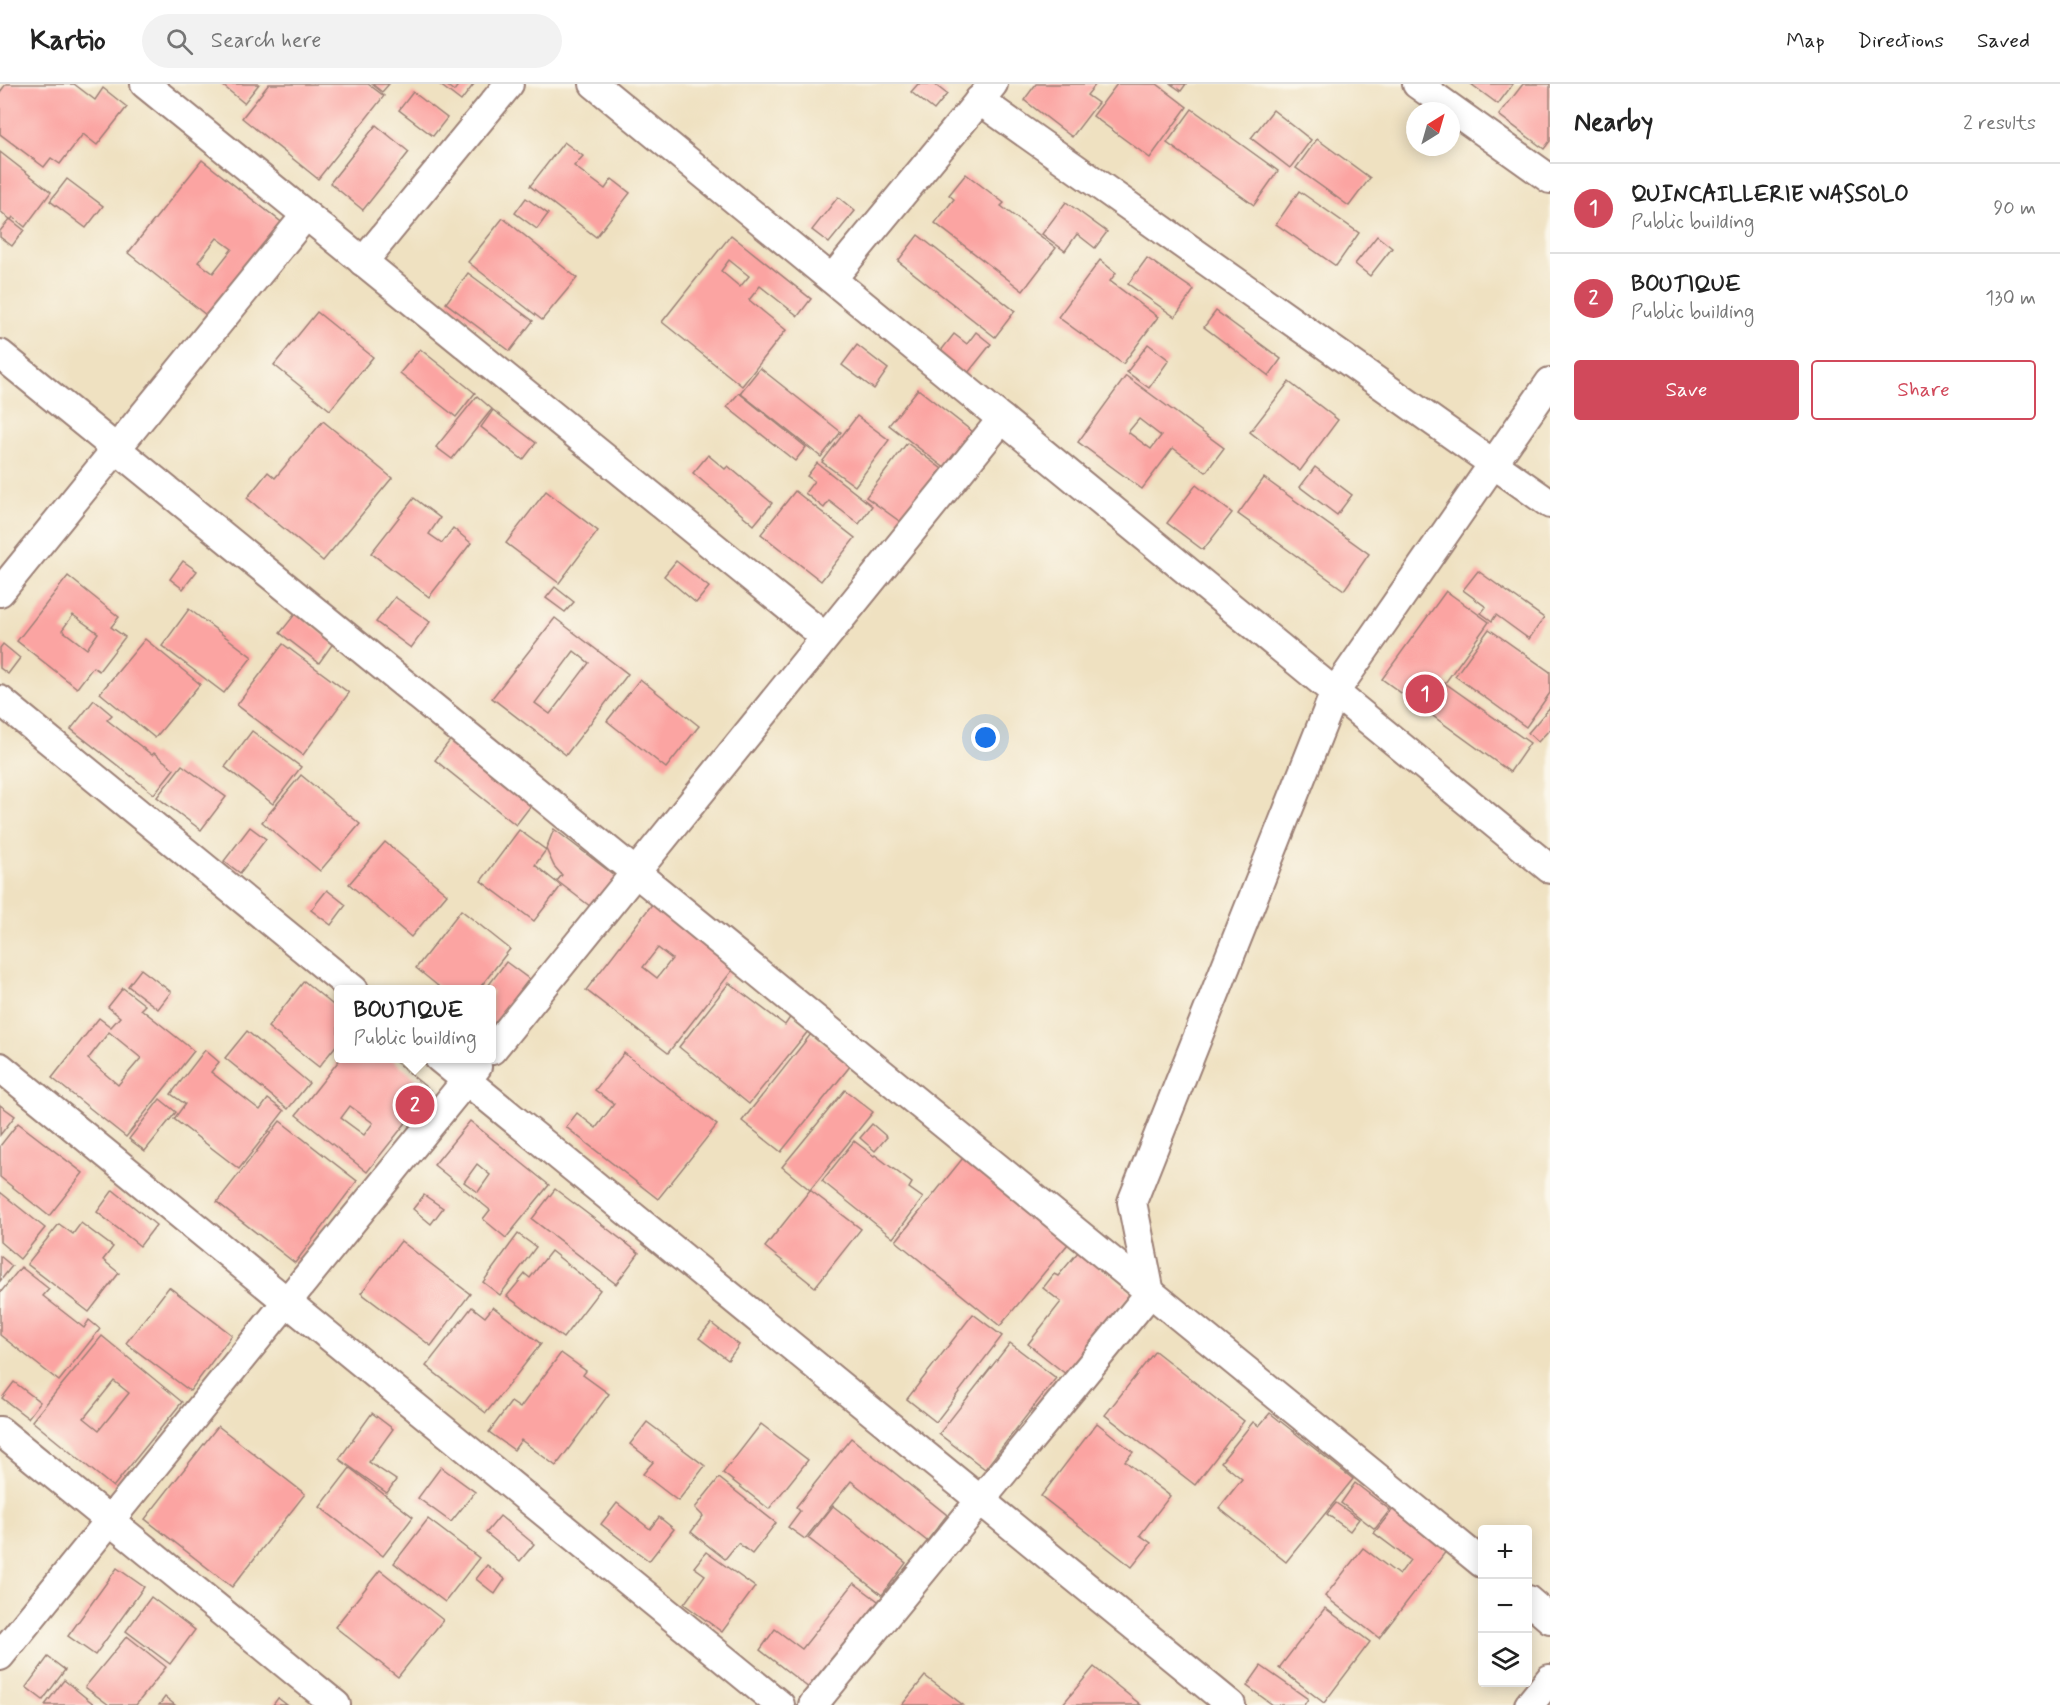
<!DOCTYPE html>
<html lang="en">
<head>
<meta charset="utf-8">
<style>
  body { margin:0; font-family:Mynerve,sans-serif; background:#f2f2f2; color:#222 }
  .controls { position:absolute; right:18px; bottom:18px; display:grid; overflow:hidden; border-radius:6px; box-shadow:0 3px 15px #0003 }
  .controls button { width:54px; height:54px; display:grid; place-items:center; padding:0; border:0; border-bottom:2px solid #e0e0e0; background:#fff; color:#222; font:30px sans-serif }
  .compass { position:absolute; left:1406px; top:18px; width:54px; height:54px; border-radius:50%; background:#fff; box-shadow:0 3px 15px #0003; rotate:37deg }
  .you { position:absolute; left:986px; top:654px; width:21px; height:21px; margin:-15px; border:4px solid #fff; border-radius:50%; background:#1a73e8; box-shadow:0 0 0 9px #1a73e833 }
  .badge { display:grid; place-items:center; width:39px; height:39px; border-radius:50%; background:#d1495b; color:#fff; font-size:20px; font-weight:700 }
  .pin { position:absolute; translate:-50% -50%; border:3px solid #fff; box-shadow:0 2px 6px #0006 }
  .popup { position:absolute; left:334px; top:901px; width:162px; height:78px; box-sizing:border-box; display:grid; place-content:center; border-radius:6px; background:#fff; filter:drop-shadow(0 2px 4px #0005); font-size:20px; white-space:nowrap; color:#767676 }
  .popup b { font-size:22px; color:#222 }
  .popup::after { content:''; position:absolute; left:50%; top:100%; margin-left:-12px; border:12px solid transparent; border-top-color:#fff }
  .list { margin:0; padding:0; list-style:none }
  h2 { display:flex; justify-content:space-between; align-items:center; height:78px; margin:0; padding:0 24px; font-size:26px }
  h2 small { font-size:20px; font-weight:400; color:#767676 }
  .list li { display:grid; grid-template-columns:39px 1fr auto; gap:18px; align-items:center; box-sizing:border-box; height:90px; padding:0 24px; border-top:2px solid #e0e0e0 }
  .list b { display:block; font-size:22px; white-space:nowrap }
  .list p { margin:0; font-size:20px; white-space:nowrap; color:#767676 }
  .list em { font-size:20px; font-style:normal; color:#767676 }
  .actions { display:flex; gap:12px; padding:18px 24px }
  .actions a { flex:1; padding:14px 0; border:2px solid #d1495b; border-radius:6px; text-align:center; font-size:21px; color:#d1495b }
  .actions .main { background:#d1495b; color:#fff }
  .icon { flex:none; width:33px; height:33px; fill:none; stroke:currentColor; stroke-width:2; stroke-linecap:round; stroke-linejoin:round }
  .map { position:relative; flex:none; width:1550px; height:1621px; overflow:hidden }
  header { display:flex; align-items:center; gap:36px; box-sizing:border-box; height:84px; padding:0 30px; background:#fff; border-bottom:2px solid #e0e0e0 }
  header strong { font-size:28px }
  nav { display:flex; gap:33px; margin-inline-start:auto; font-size:21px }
  .search { width:420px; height:54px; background:#f2f2f2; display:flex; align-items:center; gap:15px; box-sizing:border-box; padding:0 21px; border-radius:33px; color:#767676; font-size:22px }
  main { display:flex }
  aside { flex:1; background:#fff }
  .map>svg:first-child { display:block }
</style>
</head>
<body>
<header>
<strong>Kartio</strong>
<div class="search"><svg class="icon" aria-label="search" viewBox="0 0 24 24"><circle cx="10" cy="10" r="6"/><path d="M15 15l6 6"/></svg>Search here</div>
<nav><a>Map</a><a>Directions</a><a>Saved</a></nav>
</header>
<main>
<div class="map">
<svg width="1550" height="1621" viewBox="0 0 1550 1621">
  <rect width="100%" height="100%" fill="#fbf7ec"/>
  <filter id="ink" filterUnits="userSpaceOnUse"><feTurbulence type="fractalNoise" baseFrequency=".0167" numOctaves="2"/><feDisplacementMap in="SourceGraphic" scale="12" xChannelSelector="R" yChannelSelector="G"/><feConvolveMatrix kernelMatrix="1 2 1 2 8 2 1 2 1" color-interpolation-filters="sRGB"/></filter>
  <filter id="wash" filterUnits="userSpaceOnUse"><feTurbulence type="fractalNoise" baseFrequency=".008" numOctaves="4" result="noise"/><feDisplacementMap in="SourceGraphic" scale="24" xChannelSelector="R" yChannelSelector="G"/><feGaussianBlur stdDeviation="1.35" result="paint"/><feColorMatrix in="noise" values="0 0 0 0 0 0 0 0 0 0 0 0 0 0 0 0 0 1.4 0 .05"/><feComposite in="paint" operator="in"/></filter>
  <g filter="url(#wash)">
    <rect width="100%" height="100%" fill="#efe1c1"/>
    <g id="blocks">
      <g fill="#fba4a2" fill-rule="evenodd">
        <polygon points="6,0 74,0 95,16 103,4 127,23 97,61 83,50 60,80 51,74 44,83 0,50 0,8"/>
        <polygon points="221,0 259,0 244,19"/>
        <polygon points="269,0 368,0 384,12 318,95 242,34"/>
        <polygon points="372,0 389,0 382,8"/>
        <polygon points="439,0 445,0 454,7 459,0 474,0 461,17"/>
        <polygon points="918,0 934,0 947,10 934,26 911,8"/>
        <polygon points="1036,0 1096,0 1087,11 1098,19 1072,53 1024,16"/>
        <polygon points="1117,0 1157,0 1187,23 1150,74 1093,32"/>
        <polygon points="1171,0 1186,0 1181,7"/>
        <polygon points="1471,0 1513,0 1498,20"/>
        <polygon points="1523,0 1550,0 1550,57 1544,65 1499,31"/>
        <polygon points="413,8 447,34 433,52 399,26"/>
        <polygon points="1192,25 1278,87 1254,121 1167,59"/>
        <polygon points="1273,26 1311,56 1290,84 1251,54"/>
        <polygon points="376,41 409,68 363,126 330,99"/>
        <polygon points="1317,55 1370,94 1349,122 1296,84"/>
        <polygon points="564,58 583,72 574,82 605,105 612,95 630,109 596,153 530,102"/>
        <polygon points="0,68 51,108 25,143 13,133 11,136 0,127"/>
        <path d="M202 76 285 141 211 235 128 169ZM217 154 232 165 213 189 198 178Z"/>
        <polygon points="966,90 1004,119 1001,122 1056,164 1023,207 935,139 954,115 949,111"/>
        <polygon points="67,95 103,122 86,144 50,117"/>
        <polygon points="1299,107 1359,149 1336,182 1276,140"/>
        <polygon points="838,113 855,127 829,159 812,146"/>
        <polygon points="526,114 548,130 537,145 515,129"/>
        <polygon points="1066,118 1107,148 1095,164 1077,150 1065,167 1042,150"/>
        <polygon points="503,134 577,194 542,236 468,178"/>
        <polygon points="10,135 24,146 12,162 0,153 0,147"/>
        <path d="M731 151 811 215 798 232 760 202 749 216 786 246 742 302 662 238ZM729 176 749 192 740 203 721 187Z"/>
        <polygon points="918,151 1015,227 995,253 898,177"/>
        <polygon points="1377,152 1392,164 1370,192 1355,180"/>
        <polygon points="1147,174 1194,206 1175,233 1128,200"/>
        <polygon points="1100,176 1116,189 1110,197 1158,233 1123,280 1058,233"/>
        <polygon points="468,189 533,237 510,267 446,219"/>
        <polygon points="1216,227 1281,275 1269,292 1204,243"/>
        <polygon points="317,228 373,273 330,326 274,281"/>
        <polygon points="976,248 991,260 964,294 936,273 954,250 967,260"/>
        <polygon points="1148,260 1169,276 1149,304 1127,288"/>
        <polygon points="857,261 888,285 874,305 842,281"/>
        <polygon points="420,265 475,309 456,333 400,289"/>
        <polygon points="760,284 841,348 821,373 740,309"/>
        <path d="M1126 292 1224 364 1206 388 1173 364 1142 405 1078 358ZM1139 335 1161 352 1151 365 1128 348Z"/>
        <polygon points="1289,298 1338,336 1300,387 1250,348"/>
        <polygon points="918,305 974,349 946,385 889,341"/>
        <polygon points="739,309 806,363 795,377 727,323"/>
        <polygon points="477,312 492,325 452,375 436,363"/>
        <polygon points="493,326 536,359 523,376 481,343"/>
        <polygon points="857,332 889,356 855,402 822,378"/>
        <polygon points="323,337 392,394 323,477 247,414 268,388 275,394"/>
        <polygon points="907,359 942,385 902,439 866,413"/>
        <polygon points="708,371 725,385 728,382 772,419 754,441 693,389"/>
        <polygon points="817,379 872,422 859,440 829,417 824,424 805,409 814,397 807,392"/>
        <polygon points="1315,383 1352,411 1337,431 1300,403"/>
        <polygon points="1264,394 1369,470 1344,506 1238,430"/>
        <polygon points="1196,401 1232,429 1203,466 1167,439"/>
        <polygon points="546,407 598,447 559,499 506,459"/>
        <polygon points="795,407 855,454 821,497 761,450"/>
        <polygon points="414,414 440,434 429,450 442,459 453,444 471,459 429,513 371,469"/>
        <polygon points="183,477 197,487 183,505 170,495"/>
        <polygon points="676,477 709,503 696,519 664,492"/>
        <polygon points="1478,487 1544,534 1529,555 1496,531 1492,537 1481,529 1486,523 1463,506"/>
        <path d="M68 492 119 533 111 543 125 553 99 587 93 583 77 604 17 557ZM73 531 98 549 87 565 62 546Z"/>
        <polygon points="555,503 574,518 565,528 546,514"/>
        <polygon points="1446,507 1489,538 1445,599 1530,659 1510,688 1382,595"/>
        <polygon points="395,513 430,538 411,564 376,538"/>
        <polygon points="189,525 252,573 224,609 162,562"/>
        <polygon points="296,529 334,558 319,579 280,549"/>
        <path d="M555 534 628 590 566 671 492 614ZM574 567 589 579 550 630 535 619Z"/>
        <polygon points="1489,545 1550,588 1550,609 1526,643 1455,592"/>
        <polygon points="145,555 200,600 155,654 100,609"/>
        <polygon points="3,560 20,574 8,590 0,584 0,564"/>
        <polygon points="283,560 349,609 303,671 237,621"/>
        <polygon points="640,595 699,642 666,684 607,637"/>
        <polygon points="94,616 112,631 107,636 152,671 154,669 174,685 154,710 71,645"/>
        <polygon points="1550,623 1550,645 1538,658 1528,649"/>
        <polygon points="252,647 301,683 273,720 225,683"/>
        <polygon points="451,655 533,719 516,741 435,676"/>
        <polygon points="182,681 226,713 201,746 157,713"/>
        <polygon points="301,691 360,740 320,787 262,738"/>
        <polygon points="250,743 266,755 240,789 224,777"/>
        <polygon points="554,745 623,798 599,829 557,797 562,791 554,782 546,765"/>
        <polygon points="519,746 546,766 535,781 561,802 534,837 481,797"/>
        <polygon points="385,758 447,810 411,853 349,800"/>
        <polygon points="327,806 346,821 331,841 311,826"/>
        <path d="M653 819 735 883 668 969 586 906ZM658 864 672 875 657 894 643 883Z"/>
        <polygon points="461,826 510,865 478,906 443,906 416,884"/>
        <polygon points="506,878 529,895 492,944 492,906 485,906"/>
        <polygon points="141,885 171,908 158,925 128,902"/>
        <polygon points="304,897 338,925 338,959 319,983 268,943"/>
        <polygon points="729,899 785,941 791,932 809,946 749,1020 679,963"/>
        <path d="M123 904 145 921 141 925 194 967 126 1053 52 994 99 934 111 943 120 933 108 923ZM109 948 141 974 118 1001 88 975Z"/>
        <polygon points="247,947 309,999 288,1025 225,974"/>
        <polygon points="811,950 851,981 781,1068 742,1037"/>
        <polygon points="205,966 219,978 211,988 260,1026 268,1015 284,1027 239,1085 174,1035 185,1020 171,1010"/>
        <polygon points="624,969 717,1041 658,1115 566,1043 577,1029 596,1044 614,1020 595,1006"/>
        <path d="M341 974H391L431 1007 367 1088 296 1031ZM350 1022 373 1039 364 1051 341 1034Z"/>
        <polygon points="845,1006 873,1028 810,1106 782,1083"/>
        <polygon points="160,1015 176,1028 145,1067 129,1055"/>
        <polygon points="0,1021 15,1032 0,1051"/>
        <polygon points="280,1037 357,1097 295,1179 217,1118"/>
        <path d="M470 1037 549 1101 506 1154 483 1135 490 1126 434 1081ZM477 1080 490 1091 478 1108 464 1098Z"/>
        <polygon points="18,1039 83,1089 49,1132 0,1093 0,1062"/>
        <polygon points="872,1040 887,1053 875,1067 860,1054"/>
        <polygon points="854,1057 874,1072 875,1071 912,1099 909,1104 923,1114 893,1154 822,1097"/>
        <polygon points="963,1074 1068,1160 1000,1242 896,1157"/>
        <polygon points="555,1105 639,1169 616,1200 532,1135"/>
        <polygon points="113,1106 156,1141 140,1162 97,1128"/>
        <polygon points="810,1106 861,1145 815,1203 765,1163"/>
        <polygon points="0,1108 45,1144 20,1175 0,1158"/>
        <polygon points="424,1111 443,1124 431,1140 413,1125"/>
        <polygon points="81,1139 113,1163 103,1176 119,1189 89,1228 27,1180 59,1140 73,1150"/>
        <polygon points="518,1150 536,1163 500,1211 483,1198"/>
        <polygon points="401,1157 470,1210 431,1262 361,1209"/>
        <polygon points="551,1167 600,1206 563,1254 507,1212 525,1190 530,1194"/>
        <polygon points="1079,1167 1132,1209 1067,1291 1028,1260 1061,1218 1043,1204 1054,1190 1058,1192"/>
        <polygon points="0,1172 12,1182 0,1197"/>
        <polygon points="21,1183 49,1205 43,1212 84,1244 89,1236 100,1245 59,1297 0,1251 0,1209"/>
        <polygon points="169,1203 232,1251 190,1307 126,1259"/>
        <polygon points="472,1223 485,1233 493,1223 541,1260 486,1329 426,1282"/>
        <polygon points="973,1230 1002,1252 936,1338 907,1315"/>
        <polygon points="711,1239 739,1261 728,1276 699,1254"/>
        <path d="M102 1252 182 1318 113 1403 32 1337ZM114 1297 129 1309 99 1346 84 1334Z"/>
        <polygon points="1010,1259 1056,1294 985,1385 939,1350"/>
        <polygon points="1155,1267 1244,1337 1195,1401 1105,1331"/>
        <polygon points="561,1269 586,1287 583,1291 609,1310 556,1382 521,1356 514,1366 489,1348 511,1318 520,1324"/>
        <polygon points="14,1298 40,1318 28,1334 2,1314"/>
        <polygon points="372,1329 393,1345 369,1378 396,1396 387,1409 339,1375"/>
        <polygon points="1270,1329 1353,1395 1286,1478 1219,1424 1242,1395 1221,1378 1253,1338 1259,1342"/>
        <polygon points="647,1338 705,1382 678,1417 643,1390 653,1378 630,1360"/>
        <polygon points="1097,1339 1133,1368 1125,1377 1170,1412 1140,1451 1151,1459 1132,1483 1041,1412"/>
        <polygon points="761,1340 808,1376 769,1425 723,1389"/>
        <polygon points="218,1342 305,1410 232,1503 145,1435"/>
        <polygon points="851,1354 947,1431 927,1457 851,1397 805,1455 788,1443 800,1427 796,1423"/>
        <polygon points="441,1383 475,1408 451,1438 418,1414"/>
        <polygon points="350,1384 413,1433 383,1472 320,1423"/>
        <polygon points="719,1394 776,1439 752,1470 738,1459 725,1475 691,1448 703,1432 695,1424"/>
        <polygon points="1355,1399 1390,1426 1375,1445 1341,1419"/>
        <polygon points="617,1419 650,1445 659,1433 674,1445 649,1477 601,1440"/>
        <polygon points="1336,1419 1359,1435 1350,1447 1327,1430"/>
        <polygon points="833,1422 906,1479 882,1511 808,1454"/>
        <polygon points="1394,1424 1447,1466 1379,1554 1325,1512 1363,1464 1399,1491 1410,1476 1374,1449"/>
        <polygon points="500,1432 534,1460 520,1477 486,1449"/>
        <polygon points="428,1435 479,1474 445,1518 394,1479"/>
        <polygon points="706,1468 755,1503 722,1548 684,1520 705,1491 694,1483"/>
        <polygon points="487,1481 505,1495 495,1510 476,1495"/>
        <polygon points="117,1484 144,1503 95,1571 68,1552"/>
        <polygon points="380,1486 443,1536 398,1593 335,1543"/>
        <polygon points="854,1499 882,1520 814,1608 760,1566 775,1545 802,1565"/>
        <polygon points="151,1513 195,1546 170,1580 126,1547"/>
        <polygon points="1325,1524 1370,1558 1324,1619 1279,1584"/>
        <polygon points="127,1552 166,1583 136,1621 109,1621 85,1603"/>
        <polygon points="48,1573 65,1586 43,1616 26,1603"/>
        <polygon points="1261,1582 1308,1615 1304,1621 1273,1621 1247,1602"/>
        <polygon points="1094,1583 1141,1621 1062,1621"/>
        <polygon points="925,1592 963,1621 902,1621"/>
        <polygon points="64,1596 95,1621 45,1621"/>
        <polygon points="165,1613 175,1621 159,1621"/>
        <polygon points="278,1614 287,1621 273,1621"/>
      </g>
    </g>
  </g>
  <g filter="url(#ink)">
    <use href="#blocks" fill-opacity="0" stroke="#9c8076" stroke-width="1.5"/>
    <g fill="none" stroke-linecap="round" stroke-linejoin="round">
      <defs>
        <g id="minor">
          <polyline points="145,0 825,553"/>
          <polyline points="594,0 1550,785"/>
          <polyline points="1417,0 1550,95"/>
          <polyline points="979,16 1550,420"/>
          <polyline points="363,178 509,0"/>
          <polyline points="832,195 993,0"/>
          <polyline points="0,270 1482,1479"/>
          <polyline points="0,508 306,131"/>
          <polyline points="0,616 354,906"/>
          <polyline points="492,966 1002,335"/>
          <polyline points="439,974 1231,1621"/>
          <polyline points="0,983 780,1621"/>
          <polyline points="0,1347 336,1621"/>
          <polyline points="1528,1516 1550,1535"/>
          <polyline points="0,1572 477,983"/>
          <polyline points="813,1621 1150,1209 1132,1118 1335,608 1550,298"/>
          <polyline points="1529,1621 1550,1595"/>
        </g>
      </defs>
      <use href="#minor" stroke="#9c8076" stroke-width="32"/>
      <use href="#minor" stroke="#fff" stroke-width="28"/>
    </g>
  </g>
</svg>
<div class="controls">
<button>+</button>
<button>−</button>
<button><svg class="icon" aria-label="layers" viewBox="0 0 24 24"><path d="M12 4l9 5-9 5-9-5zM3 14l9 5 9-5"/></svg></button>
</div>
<svg class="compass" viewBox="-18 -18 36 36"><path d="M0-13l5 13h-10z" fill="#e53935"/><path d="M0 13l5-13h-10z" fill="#767676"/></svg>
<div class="you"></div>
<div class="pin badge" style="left:1425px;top:610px">1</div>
<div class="pin badge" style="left:415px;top:1021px">2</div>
<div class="popup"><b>BOUTIQUE</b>Public building</div>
</div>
<aside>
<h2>Nearby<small>2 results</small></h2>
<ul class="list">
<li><span class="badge">1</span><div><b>QUINCAILLERIE WASSOLO</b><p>Public building</p></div><em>90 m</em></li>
<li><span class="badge">2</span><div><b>BOUTIQUE</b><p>Public building</p></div><em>130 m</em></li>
</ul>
<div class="actions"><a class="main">Save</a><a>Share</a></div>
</aside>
</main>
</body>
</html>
